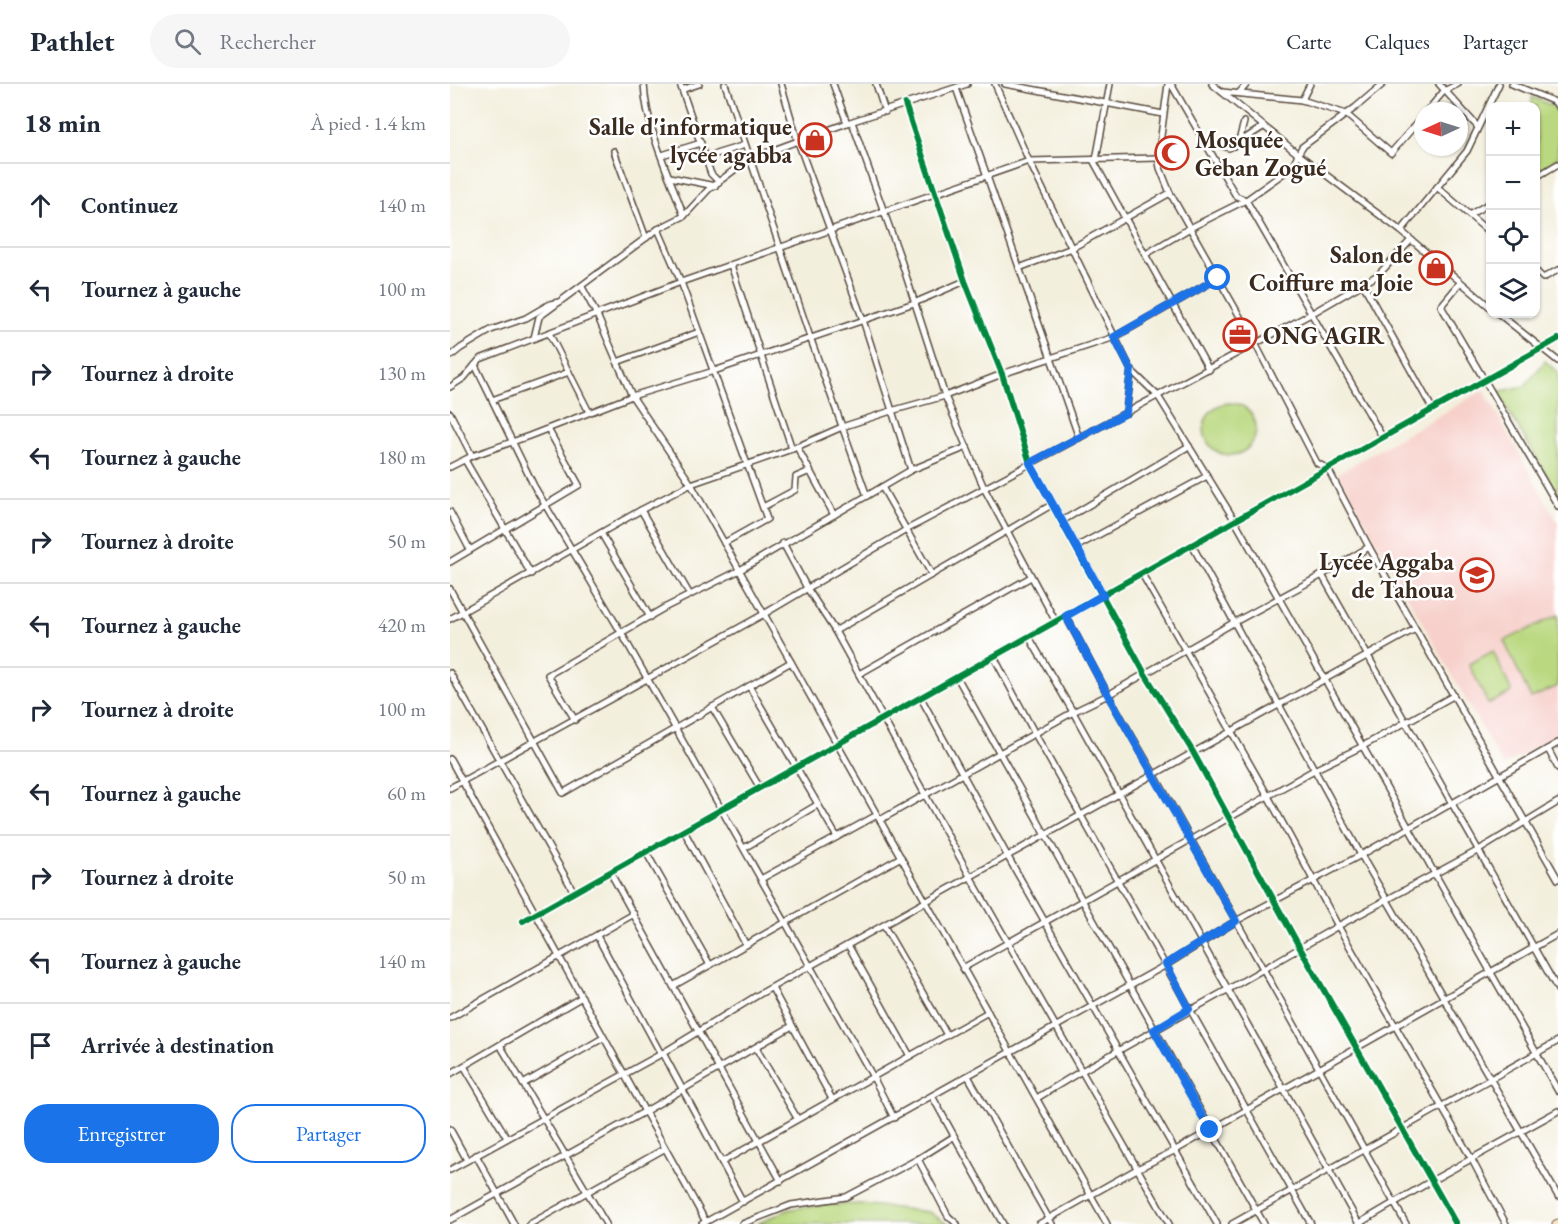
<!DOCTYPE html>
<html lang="fr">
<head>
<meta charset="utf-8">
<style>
  body { margin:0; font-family:"EB Garamond",serif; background:#f6f6f7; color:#1f2937 }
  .controls { position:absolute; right:18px; top:18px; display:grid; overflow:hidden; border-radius:12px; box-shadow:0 2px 4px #0004 }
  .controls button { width:54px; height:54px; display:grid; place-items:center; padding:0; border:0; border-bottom:2px solid #e0e1e3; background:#fff; color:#1f2937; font:30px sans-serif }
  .compass { position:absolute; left:964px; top:18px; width:54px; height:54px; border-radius:50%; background:#fff; box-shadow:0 2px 4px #0004; rotate:266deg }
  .stop { position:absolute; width:18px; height:18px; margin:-14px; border:4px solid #1a73e8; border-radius:50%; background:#fff }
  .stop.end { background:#1a73e8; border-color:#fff; box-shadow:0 2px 6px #0008 }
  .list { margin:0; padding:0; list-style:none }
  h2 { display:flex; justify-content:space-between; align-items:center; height:78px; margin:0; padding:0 24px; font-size:26px }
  h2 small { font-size:20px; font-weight:400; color:#747a83 }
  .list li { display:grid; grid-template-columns:39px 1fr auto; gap:18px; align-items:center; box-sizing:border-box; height:84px; padding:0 24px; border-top:2px solid #e0e1e3 }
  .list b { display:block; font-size:22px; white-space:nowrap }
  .list em { font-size:20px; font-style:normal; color:#747a83 }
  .actions { display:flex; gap:12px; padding:18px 24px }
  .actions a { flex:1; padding:14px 0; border:2px solid #1a73e8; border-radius:24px; text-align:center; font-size:21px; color:#1a73e8 }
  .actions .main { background:#1a73e8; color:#fff }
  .icon { flex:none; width:33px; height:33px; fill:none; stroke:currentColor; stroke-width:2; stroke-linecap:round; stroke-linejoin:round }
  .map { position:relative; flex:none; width:1108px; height:1140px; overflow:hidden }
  header { display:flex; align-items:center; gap:36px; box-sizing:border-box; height:84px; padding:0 30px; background:#fff; border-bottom:2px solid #e0e1e3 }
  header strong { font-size:28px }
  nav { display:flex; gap:33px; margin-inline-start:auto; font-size:21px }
  .search { width:420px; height:54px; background:#f6f6f7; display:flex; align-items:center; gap:15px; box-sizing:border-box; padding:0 21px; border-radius:33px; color:#747a83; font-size:22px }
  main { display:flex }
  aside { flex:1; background:#fff }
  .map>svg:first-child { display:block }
</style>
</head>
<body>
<header>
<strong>Pathlet</strong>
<div class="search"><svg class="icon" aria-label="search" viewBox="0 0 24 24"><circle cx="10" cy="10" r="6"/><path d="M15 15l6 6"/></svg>Rechercher</div>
<nav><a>Carte</a><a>Calques</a><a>Partager</a></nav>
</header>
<main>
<aside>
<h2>18 min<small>À pied · 1.4 km</small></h2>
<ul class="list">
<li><svg class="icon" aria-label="ahead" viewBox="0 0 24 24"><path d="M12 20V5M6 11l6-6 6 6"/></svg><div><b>Continuez</b></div><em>140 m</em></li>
<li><svg class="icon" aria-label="left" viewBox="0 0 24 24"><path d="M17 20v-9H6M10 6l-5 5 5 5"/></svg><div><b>Tournez à gauche</b></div><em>100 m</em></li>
<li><svg class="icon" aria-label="right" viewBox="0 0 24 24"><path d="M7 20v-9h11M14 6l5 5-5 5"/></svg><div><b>Tournez à droite</b></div><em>130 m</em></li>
<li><svg class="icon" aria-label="left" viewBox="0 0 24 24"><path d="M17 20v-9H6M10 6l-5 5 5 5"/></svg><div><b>Tournez à gauche</b></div><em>180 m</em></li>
<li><svg class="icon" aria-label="right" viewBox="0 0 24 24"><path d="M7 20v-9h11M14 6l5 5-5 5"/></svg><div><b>Tournez à droite</b></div><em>50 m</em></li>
<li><svg class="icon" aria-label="left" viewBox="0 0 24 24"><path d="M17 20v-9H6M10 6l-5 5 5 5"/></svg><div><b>Tournez à gauche</b></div><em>420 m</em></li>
<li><svg class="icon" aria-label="right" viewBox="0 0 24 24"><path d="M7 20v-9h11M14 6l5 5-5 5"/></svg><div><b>Tournez à droite</b></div><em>100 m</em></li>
<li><svg class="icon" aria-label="left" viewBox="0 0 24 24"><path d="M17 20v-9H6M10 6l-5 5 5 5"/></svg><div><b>Tournez à gauche</b></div><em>60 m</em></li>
<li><svg class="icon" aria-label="right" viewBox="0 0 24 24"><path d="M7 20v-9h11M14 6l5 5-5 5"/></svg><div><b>Tournez à droite</b></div><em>50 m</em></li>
<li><svg class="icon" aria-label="left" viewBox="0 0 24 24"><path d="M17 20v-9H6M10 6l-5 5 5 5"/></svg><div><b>Tournez à gauche</b></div><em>140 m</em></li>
<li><svg class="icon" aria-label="arrive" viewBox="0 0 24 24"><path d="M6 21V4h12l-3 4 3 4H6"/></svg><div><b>Arrivée à destination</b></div></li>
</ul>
<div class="actions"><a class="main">Enregistrer</a><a>Partager</a></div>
</aside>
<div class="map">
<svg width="1108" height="1140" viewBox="0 0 1108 1140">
  <rect width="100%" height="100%" fill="#fff"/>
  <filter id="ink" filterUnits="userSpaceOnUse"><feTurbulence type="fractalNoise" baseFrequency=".0167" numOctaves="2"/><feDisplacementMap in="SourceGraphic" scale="12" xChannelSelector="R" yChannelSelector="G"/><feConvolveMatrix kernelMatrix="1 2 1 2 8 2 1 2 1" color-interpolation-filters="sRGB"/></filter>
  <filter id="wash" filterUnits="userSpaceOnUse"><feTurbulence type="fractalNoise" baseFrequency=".008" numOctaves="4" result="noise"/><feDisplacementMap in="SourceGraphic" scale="24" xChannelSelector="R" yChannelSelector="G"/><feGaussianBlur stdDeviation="1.35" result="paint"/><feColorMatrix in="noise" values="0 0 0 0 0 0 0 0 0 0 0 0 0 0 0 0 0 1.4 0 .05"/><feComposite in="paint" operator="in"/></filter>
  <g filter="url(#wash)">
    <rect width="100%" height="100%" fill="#f3efdd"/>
    <polygon fill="#f7d0cb" points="1034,306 1108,439 1108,651 1053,682 888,389"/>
    <g fill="#b9d87f" stroke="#7a814e" stroke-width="1.5">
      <polygon points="1082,13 1105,23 1108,29 1108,74 1087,87 1086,22 1082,22"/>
      <polygon points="1095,277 1108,289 1108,410 1047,308 1075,302"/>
      <circle cx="780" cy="345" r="26"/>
      <polygon points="1108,531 1108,602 1081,614 1054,557"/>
      <polygon points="1043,567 1062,608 1038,620 1019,580"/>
      <polygon points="411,1120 479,1128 497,1140 307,1140 340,1125 376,1121"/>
    </g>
  </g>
  <g filter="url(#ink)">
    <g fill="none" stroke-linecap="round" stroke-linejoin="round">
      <defs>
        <g id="street">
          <path d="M194 0C196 44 219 91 234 132"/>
          <polyline points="230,0 261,90 269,98"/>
          <polyline points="275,0 360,253 417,412"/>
          <polyline points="331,0 348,58 413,236 461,386"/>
          <polyline points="383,0 397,39"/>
          <polyline points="426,0 435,28"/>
          <polyline points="545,0 579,77 681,286 708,312 785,437 1108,1007"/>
          <polyline points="555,0 713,30"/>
          <polyline points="718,0 708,74 710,84 720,109 806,261 867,379 878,385 919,463 1108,795"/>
          <polyline points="721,0 786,112 796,116 933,354"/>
          <polyline points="762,0 848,70 951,147 1040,223"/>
          <polyline points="989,0 1027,42"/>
          <polyline points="1062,0 1105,18 1108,23"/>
          <polyline points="506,4 629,354"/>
          <polyline points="234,5 249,0"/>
          <polyline points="772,8 852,16 896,30 941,69 973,32"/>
          <polyline points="789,9 797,0"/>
          <polyline points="852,16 860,0"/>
          <polyline points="455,20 515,197 552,290 580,379 695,590 743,668 850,864 1006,1140"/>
          <polyline points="977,27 994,7 1008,0"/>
          <polyline points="402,38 449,170 495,312 534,404 606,538"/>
          <polyline points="794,38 790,53 783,62 813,43"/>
          <polyline points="755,57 779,64 783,62"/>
          <polyline points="164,67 196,154"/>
          <polyline points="212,71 251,59"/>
          <polyline points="256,73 295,61"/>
          <polyline points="643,76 759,286"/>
          <polyline points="646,76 660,0"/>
          <polyline points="220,93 265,102"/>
          <polyline points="1086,93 1108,80"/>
          <polyline points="987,103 1040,149"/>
          <polyline points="1019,131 1040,119"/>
          <polyline points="208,145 231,198 317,435 274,459"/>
          <polyline points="951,147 1017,67 1049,0"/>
          <polyline points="696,170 740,144 796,116 841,84 852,63 906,23 933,0"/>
          <polyline points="281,181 342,365"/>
          <polyline points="569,184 622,164 720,109"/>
          <polyline points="1086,187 1093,194 1108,186"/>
          <polyline points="1010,199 991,222 1108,422"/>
          <polyline points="913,200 983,326"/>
          <polyline points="132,203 147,231 182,312 241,400 657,1140"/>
          <polyline points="1049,230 1108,277"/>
          <polyline points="99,249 139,328"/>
          <polyline points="84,254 89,233 208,145 234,132 259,105 299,75 397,39 517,0"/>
          <polyline points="1,272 11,264 41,246 76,234 100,220 109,218"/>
          <polyline points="167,278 249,248"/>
          <polyline points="25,281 84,402 172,550 423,993 444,1034"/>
          <polyline points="0,303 14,294 30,275 231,198 579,77 708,74"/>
          <polyline points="42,316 119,288"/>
          <polyline points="0,329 22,372"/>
          <polyline points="676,329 681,286"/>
          <polyline points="347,363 384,431"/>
          <polyline points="15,376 81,490"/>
          <polyline points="0,383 22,372 79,352 182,312 264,287 464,219 515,197"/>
          <polyline points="432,403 482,491"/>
          <polyline points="313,423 345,406 346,393 360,387"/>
          <polyline points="191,426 240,511"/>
          <polyline points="0,428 20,466"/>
          <polyline points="612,437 739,362"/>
          <polyline points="151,449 200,533"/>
          <polyline points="333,459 357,504 385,547 521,794 719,1140"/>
          <polyline points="742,461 911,771 1108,1112"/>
          <polyline points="626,463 757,392"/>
          <polyline points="0,478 129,401 98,345"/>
          <polyline points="692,490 818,712 888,842 1021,1074 1056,1140"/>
          <polyline points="872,491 1108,906"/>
          <polyline points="0,505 113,709 341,578"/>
          <polyline points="616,532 658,611 704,690 956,1140"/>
          <polyline points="0,535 191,426 241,400 342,365 392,343 441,327 495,312 552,290 665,253 768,194"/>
          <polyline points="385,547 603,420"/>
          <polyline points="579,553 623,628 909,1140"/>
          <polyline points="544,573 585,650 861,1140"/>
          <polyline points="0,589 124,808"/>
          <polyline points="409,590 581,493"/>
          <polyline points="507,593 814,1140"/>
          <polyline points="299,602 387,753"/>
          <polyline points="471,614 558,773 767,1140"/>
          <polyline points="262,623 310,704"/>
          <polyline points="125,636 98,591 214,524 290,486 461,386 517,363"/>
          <polyline points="1098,665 1108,684"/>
          <polyline points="0,675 256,1138"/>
          <polyline points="0,704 314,530 456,446 859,231 928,191 961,156"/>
          <polyline points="430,736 623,628 658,611 783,539 872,491 919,463"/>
          <polyline points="234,747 296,861"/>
          <polyline points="294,764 367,721"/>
          <polyline points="196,768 260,881"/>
          <polyline points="160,788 331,1097"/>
          <polyline points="311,795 427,731"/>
          <polyline points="73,837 1108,255"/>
          <polyline points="434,842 497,951"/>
          <polyline points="147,852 211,970"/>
          <polyline points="398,861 460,972"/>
          <polyline points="513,884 864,686 913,662 1003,612"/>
          <polyline points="223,902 451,773"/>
          <polyline points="322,904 382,1015"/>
          <polyline points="0,934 184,830"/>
          <polyline points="50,961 156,1140"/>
          <polyline points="306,964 347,1034"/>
          <polyline points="213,969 293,1118"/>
          <polyline points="14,982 57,1054"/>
          <polyline points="0,990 132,913"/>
          <polyline points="518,992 602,1140"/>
          <polyline points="73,1000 153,954"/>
          <polyline points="482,1012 553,1140"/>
          <polyline points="587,1014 628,989 777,906 888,842 1029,766 1108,718"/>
          <polyline points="0,1045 17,1076"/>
          <polyline points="26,1071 64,1140"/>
          <polyline points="468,1075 498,1132 507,1140"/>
          <polyline points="272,1078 538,928"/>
          <polyline points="0,1086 213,969 308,911 965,545"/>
          <polyline points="0,1136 194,1028 342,942"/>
          <polyline points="80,1140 214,1065"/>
          <polyline points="252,1140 716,881 786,837 911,771 1108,659"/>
          <polyline points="292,1140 341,1121 396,1113 468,1075 503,1053"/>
          <polyline points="589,1140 687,1085 724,1067 1108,850"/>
          <polyline points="782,1140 1108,957"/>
          <polyline points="908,1140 983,1096 1108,1027"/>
        </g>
        <polyline id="secondary" points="1106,1140 1108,1139"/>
      </defs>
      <use href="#street" stroke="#57483b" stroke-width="8"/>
      <use href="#secondary" stroke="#57483b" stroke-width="9"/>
      <use href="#street" stroke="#fff" stroke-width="5"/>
      <use href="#secondary" stroke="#fde5c5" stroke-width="7"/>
      <defs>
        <g id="cycleway">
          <polyline points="455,20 515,197 552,290 580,379 695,590 743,668 850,864 1006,1140"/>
          <polyline points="73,837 1108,255"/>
        </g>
      </defs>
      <use href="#cycleway" stroke="#fff" stroke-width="10"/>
      <use href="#cycleway" stroke="#00873e" stroke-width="6"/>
    </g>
  </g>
  <g fill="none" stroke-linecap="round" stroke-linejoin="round" filter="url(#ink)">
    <polyline stroke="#1a73e8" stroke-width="8" points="760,1046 704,946 739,925 716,880 786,837 658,611 616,532 653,511 580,379 676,329 681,286 664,253 768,194"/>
  </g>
  <defs>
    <symbol id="shop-ring" viewBox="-11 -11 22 22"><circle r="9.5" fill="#fff" stroke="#c8321e" stroke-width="1.5"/><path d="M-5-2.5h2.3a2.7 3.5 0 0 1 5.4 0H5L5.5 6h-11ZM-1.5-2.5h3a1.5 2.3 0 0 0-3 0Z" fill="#c8321e"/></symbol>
    <symbol id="mosque-ring" viewBox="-11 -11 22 22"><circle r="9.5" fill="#fff" stroke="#c8321e" stroke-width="1.5"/><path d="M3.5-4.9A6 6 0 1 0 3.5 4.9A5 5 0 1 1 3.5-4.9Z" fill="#c8321e"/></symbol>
    <symbol id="office-ring" viewBox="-11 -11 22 22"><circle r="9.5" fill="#fff" stroke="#c8321e" stroke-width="1.5"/><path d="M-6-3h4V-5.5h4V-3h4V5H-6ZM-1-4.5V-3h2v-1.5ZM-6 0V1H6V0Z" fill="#c8321e"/></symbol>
    <symbol id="school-ring" viewBox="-11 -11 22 22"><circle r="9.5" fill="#fff" stroke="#c8321e" stroke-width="1.5"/><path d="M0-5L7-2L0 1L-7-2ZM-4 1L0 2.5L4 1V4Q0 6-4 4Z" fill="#c8321e"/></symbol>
  </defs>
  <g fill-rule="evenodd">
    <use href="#shop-ring" x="346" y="37" width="38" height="38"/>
    <use href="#mosque-ring" x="703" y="50" width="38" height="38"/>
    <use href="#shop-ring" x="967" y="165" width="38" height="38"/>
    <use href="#office-ring" x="771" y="232" width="38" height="38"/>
    <use href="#school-ring" x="1008" y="472" width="38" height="38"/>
  </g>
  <g text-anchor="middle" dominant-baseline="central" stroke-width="5" stroke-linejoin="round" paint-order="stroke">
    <g font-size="24" font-weight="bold" fill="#3b2a1e" stroke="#fff" text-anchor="end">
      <text x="342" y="42">Salle d'informatique<tspan x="342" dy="28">lycée agabba</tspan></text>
      <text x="745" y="55" text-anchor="start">Mosquée<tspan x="745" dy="28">Geban Zogué</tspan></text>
      <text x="963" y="170">Salon de<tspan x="963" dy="28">Coiffure ma Joie</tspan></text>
      <text x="813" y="251" text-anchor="start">ONG AGIR</text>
      <text x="1004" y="477">Lycée Aggaba<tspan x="1004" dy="28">de Tahoua</tspan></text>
    </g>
  </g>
</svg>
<div class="controls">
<button>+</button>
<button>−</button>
<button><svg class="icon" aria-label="locate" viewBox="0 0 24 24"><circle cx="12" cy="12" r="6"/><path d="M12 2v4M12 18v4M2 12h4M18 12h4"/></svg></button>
<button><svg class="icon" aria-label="layers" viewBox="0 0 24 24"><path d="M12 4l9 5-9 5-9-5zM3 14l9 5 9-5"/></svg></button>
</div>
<svg class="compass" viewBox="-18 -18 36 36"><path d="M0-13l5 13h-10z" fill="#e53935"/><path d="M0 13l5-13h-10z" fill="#747a83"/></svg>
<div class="stop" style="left:768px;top:194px"></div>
<div class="stop end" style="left:760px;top:1046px"></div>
</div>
</main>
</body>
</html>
